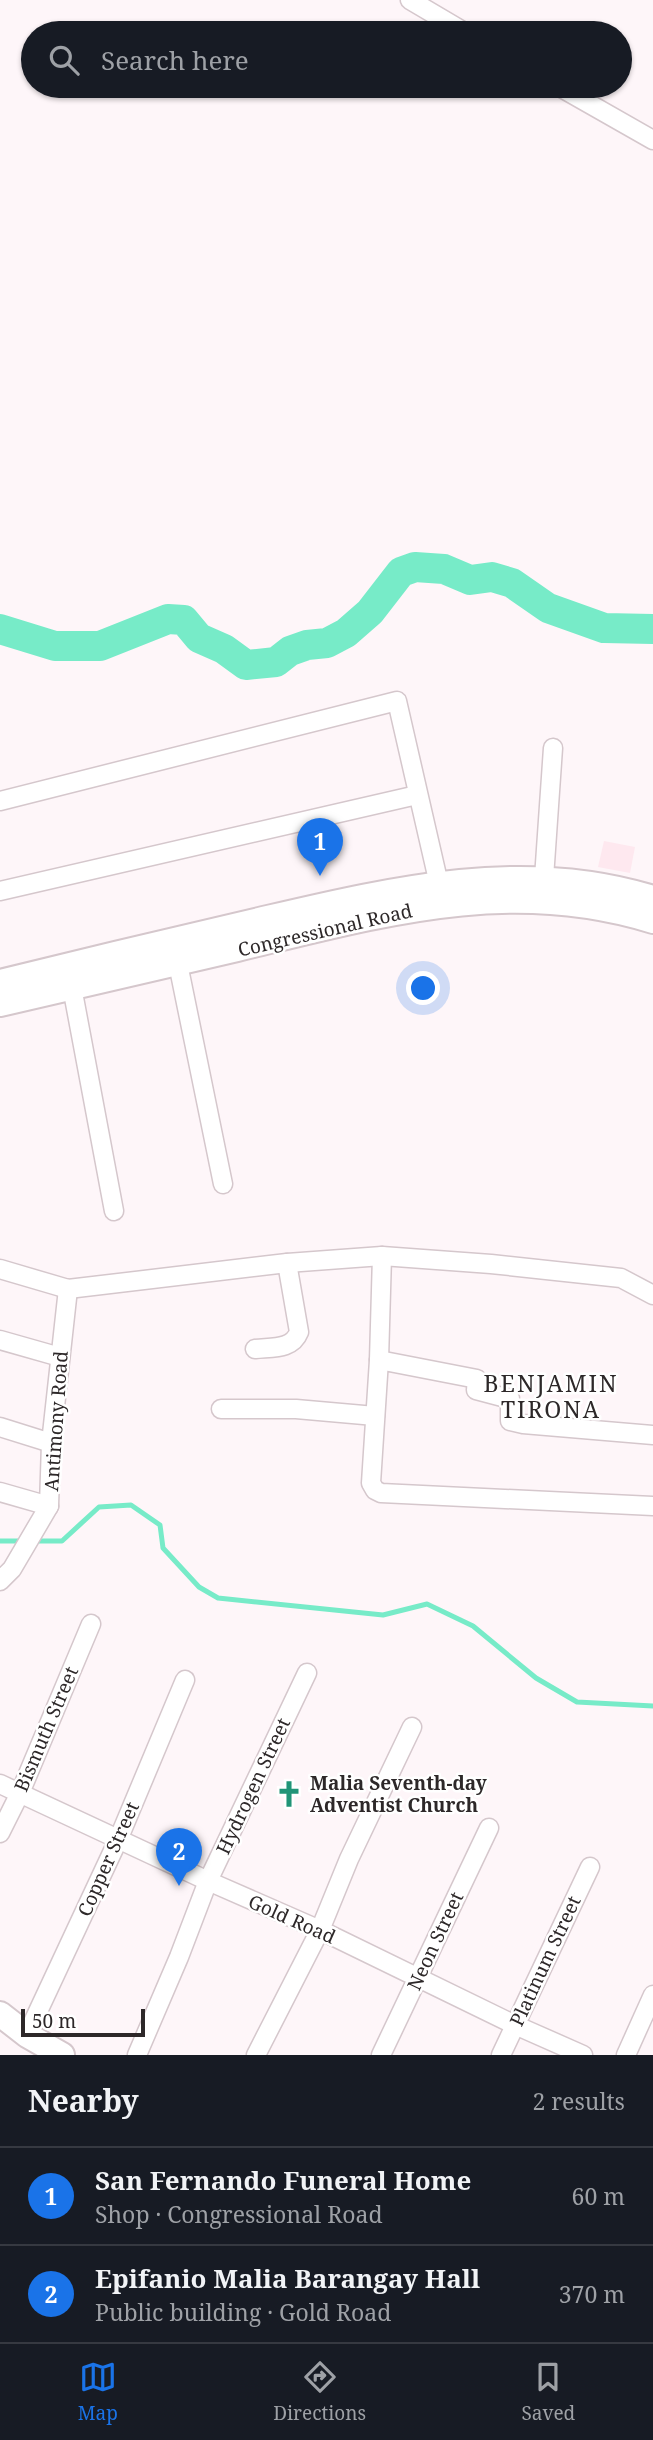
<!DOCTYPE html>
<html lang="en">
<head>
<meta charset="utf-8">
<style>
  body { margin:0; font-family:"Noto Serif",serif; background:#20242c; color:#f1f3f6 }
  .scale { position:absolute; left:21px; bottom:18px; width:124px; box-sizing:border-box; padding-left:7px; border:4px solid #2d2829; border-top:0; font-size:19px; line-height:24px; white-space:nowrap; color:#2d2829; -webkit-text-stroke:5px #fff; paint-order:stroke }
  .you { position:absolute; left:424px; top:989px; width:24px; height:24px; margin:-18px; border:5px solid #fff; border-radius:50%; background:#1a73e8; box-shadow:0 0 0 10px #1a73e833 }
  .badge { display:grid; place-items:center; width:46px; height:46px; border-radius:50%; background:#1a73e8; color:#fff; font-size:23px; font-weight:700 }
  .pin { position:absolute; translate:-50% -58px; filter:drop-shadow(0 2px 4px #0008) }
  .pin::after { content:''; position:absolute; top:37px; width:24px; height:21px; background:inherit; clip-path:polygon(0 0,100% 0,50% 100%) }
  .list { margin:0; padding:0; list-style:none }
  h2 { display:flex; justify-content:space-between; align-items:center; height:91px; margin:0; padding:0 28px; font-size:30px }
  h2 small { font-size:23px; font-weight:400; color:#9ea1a6 }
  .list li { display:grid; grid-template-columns:46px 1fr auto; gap:21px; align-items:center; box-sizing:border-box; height:98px; padding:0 28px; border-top:2px solid #363941 }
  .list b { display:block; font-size:26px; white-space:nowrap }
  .list p { margin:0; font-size:23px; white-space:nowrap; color:#9ea1a6 }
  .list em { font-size:23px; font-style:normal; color:#9ea1a6 }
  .icon { flex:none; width:38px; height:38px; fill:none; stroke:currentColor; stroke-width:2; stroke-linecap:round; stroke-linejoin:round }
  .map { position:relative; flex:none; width:653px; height:2055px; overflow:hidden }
  .search { position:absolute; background:#171b24; box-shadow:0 2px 5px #0004; left:21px; right:21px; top:21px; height:77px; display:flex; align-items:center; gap:18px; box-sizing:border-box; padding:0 24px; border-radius:38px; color:#9ea1a6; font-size:26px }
  .sheet { height:287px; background:#171b24 }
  nav { display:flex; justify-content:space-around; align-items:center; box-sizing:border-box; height:98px; border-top:2px solid #363941; background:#171b24; font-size:19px; color:#9ea1a6 }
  nav a { display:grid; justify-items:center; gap:4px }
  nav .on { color:#1a73e8 }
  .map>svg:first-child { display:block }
</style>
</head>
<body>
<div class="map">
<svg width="653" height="2055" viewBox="0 0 653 2055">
  <rect width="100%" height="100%" fill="#fef6f9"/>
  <polygon fill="#fee8ef" points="604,841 635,847 630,873 598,867"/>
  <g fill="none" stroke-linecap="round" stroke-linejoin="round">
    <polyline stroke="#77ebc8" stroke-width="5" points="0,1541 62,1541 99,1507 131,1505 160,1525 163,1548 199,1587 218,1598 383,1615 427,1604 473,1626 536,1678 577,1702 653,1706"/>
    <polyline stroke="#77ebc8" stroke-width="30" points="0,629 55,646 100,646 168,619 184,620 199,638 224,649 246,665 276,662 290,651 307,645 327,643 346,633 370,612 401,572 415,567 444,569 470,580 492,577 512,583 548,608 604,628 653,629"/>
    <defs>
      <g id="street">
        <polyline points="410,0 466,33"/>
        <polyline points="558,86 653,140"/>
        <polyline points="0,801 397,701 441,893"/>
        <polyline points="544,878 553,748"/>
        <polyline points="0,891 417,795"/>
        <polyline points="176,954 223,1184"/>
        <polyline points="72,987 114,1211"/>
        <polyline points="0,1269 68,1289 287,1263 382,1256 491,1264 621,1278 653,1295"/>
        <polyline points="0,1340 60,1357"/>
        <path d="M255 1349C272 1347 292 1350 299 1332L287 1263"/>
        <polyline points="379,1360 382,1256"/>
        <polyline points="221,1409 296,1409 375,1416"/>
        <polyline points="0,1427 51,1443"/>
        <polyline points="653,1435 523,1424 510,1421 510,1399 476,1390 477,1379 379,1360 371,1483 375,1490 381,1493 653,1506"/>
        <polyline points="0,1492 49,1506"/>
        <polyline points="0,1581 12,1569 49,1506 51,1443 68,1289"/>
        <polyline points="0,1784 208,1881 320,1930 515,2025 583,2055"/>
        <polyline points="0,1833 20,1793 91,1624"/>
        <polyline points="27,2035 118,1840 185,1680"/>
        <polyline points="137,2055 179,1957 208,1881 307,1673"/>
        <polyline points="256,2055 320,1930 349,1859 412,1727"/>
        <polyline points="381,2055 489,1828"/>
        <polyline points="501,2055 590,1867"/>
        <polyline points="626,2055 653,1995"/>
      </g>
      <g id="secondary">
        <path d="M0 982C86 961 173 940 259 920 388 890 522 857 653 898"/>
        <path d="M0 1004C79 986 158 968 237 949 379 915 508 876 653 921"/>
        <polyline points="0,2014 27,2035 62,2055"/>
      </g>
    </defs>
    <use href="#street" stroke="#d5c7cc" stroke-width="21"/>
    <use href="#secondary" stroke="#d5c7cc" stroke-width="28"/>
    <use href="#street" stroke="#fff" stroke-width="18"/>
    <use href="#secondary" stroke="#fff" stroke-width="24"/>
  </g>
  <defs>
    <symbol id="church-bare" viewBox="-9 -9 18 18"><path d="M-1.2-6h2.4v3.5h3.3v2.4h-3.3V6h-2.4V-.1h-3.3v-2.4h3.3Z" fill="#219477" stroke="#fff" stroke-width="2.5" paint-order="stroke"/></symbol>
  </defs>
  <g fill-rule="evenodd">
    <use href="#church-bare" x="270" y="1775" width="38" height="38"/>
  </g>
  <g text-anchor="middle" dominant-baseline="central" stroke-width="5" stroke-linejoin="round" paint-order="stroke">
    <g font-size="19" fill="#2d2829" stroke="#fff">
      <text transform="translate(325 930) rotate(-13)">Congressional Road</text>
      <text transform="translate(56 1421) rotate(-86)">Antimony Road</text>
      <text transform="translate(46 1729) rotate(-67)">Bismuth Street</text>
      <text transform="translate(253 1786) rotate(-65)">Hydrogen Street</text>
      <text transform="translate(108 1859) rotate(-66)">Copper Street</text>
      <text transform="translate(292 1919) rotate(24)">Gold Road</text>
      <text transform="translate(435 1941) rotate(-65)">Neon Street</text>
      <text transform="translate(545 1961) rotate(-65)">Platinum Street</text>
    </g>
    <g font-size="19" font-weight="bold" fill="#2d2829" stroke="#fff" text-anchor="start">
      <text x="310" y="1783">Malia Seventh-day<tspan x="310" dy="22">Adventist Church</tspan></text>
    </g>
    <g font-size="23" letter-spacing="2" fill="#2d2829" stroke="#fff">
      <text x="551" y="1383">BENJAMIN<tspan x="551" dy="26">TIRONA</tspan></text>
    </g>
  </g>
</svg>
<div class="scale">50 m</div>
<div class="you"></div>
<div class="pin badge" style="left:320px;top:876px">1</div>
<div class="pin badge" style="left:179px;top:1886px">2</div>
<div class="search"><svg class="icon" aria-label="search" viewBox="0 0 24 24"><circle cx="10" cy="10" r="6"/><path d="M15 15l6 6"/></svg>Search here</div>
</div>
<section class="sheet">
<h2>Nearby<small>2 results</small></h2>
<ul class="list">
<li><span class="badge">1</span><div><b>San Fernando Funeral Home</b><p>Shop · Congressional Road</p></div><em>60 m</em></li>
<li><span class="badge">2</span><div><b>Epifanio Malia Barangay Hall</b><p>Public building · Gold Road</p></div><em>370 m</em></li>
</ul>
</section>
<nav>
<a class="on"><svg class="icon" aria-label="map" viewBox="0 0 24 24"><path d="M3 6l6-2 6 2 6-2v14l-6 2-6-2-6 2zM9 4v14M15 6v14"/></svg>Map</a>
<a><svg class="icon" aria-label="directions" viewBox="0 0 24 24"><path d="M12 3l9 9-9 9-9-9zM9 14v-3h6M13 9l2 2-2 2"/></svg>Directions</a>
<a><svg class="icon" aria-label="saved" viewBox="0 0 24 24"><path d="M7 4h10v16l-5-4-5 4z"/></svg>Saved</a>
</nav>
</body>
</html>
